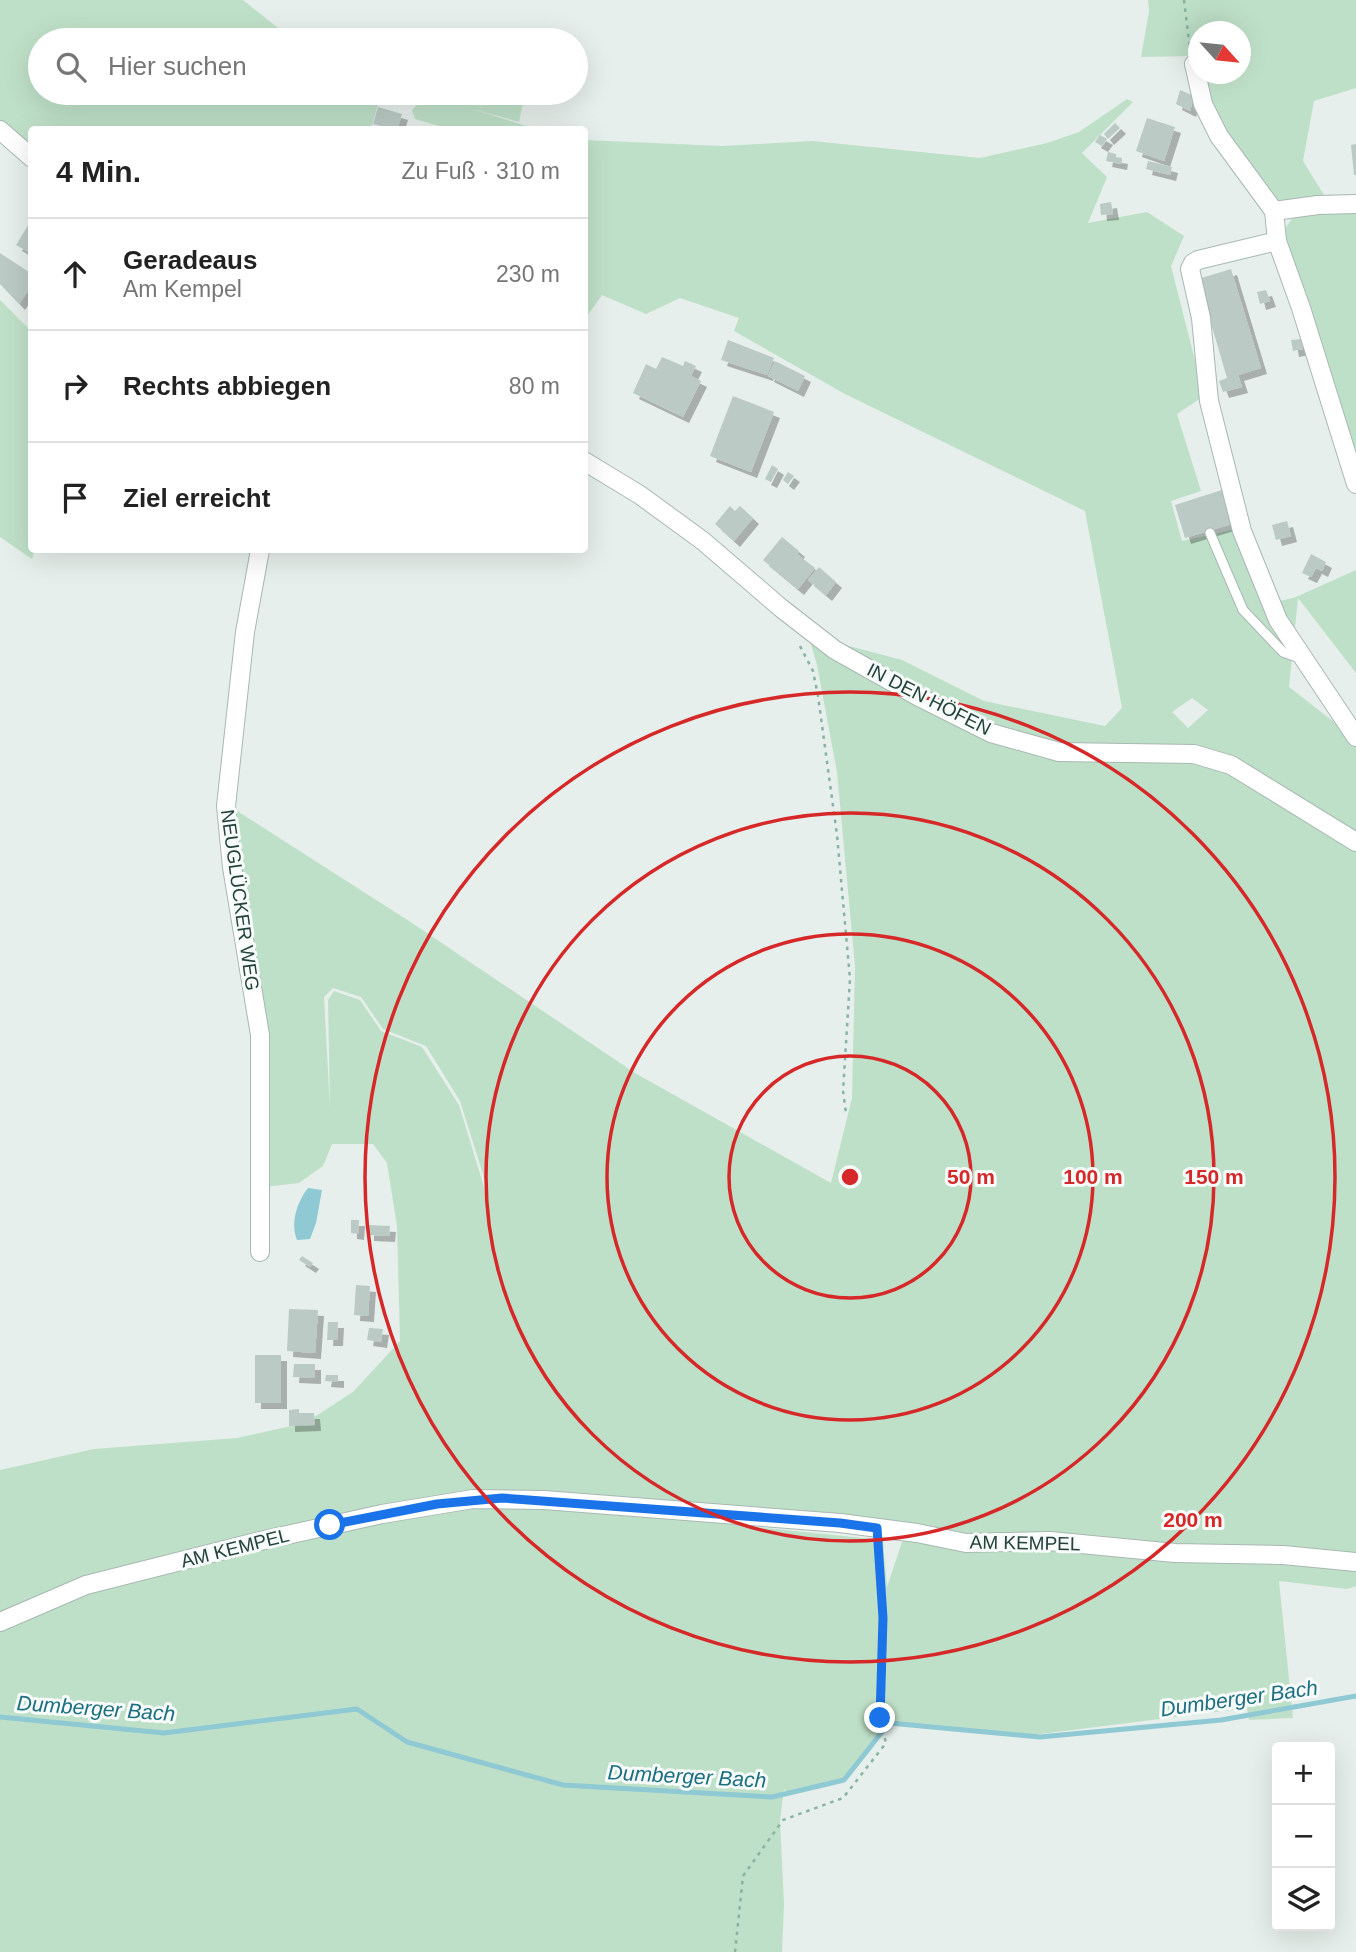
<!DOCTYPE html>
<html lang="de">
<head>
<meta charset="utf-8">
<style>
  body { margin:0; font-family:Arial,sans-serif; background:#f2f2f2; color:#222 }
  .controls { position:absolute; right:21px; bottom:21px; display:grid; overflow:hidden; border-radius:7px; box-shadow:0 7px 28px #0002 }
  .controls button { width:63px; height:63px; display:grid; place-items:center; padding:0; border:0; border-bottom:2px solid #e0e0e0; background:#fff; color:#222; font:35px sans-serif }
  .compass { position:absolute; left:1188px; top:21px; width:63px; height:63px; border-radius:50%; background:#fff; box-shadow:0 7px 28px #0002; rotate:117deg }
  .stop { position:absolute; width:21px; height:21px; margin:-16px; border:5px solid #1a73e8; border-radius:50%; background:#fff }
  .stop.end { background:#1a73e8; border-color:#fff; box-shadow:0 2px 7px #0008 }
  .list { margin:0; padding:0; list-style:none }
  h2 { display:flex; justify-content:space-between; align-items:center; height:91px; margin:0; padding:0 28px; font-size:30px }
  h2 small { font-size:23px; font-weight:400; color:#767676 }
  .list li { display:grid; grid-template-columns:46px 1fr auto; gap:21px; align-items:center; box-sizing:border-box; height:112px; padding:0 28px; border-top:2px solid #e0e0e0 }
  .list b { display:block; font-size:26px; white-space:nowrap }
  .list p { margin:0; font-size:23px; white-space:nowrap; color:#767676 }
  .list em { font-size:23px; font-style:normal; color:#767676 }
  .icon { flex:none; width:38px; height:38px; fill:none; stroke:currentColor; stroke-width:2; stroke-linecap:round; stroke-linejoin:round }
  .map { position:relative; flex:none; width:1356px; height:1952px; overflow:hidden }
  .search { position:absolute; background:#fff; box-shadow:0 7px 28px #0002; left:28px; top:28px; width:560px; height:77px; display:flex; align-items:center; gap:18px; box-sizing:border-box; padding:0 24px; border-radius:38px; color:#767676; font-size:26px }
  .panel { position:absolute; background:#fff; box-shadow:0 7px 28px #0002; left:28px; top:126px; width:560px; height:427px; border-radius:7px }
  .map>svg:first-child { display:block }
</style>
</head>
<body>
<div class="map">
<svg width="1356" height="1952" viewBox="0 0 1356 1952">
  <defs>
    <filter id="shadow"><feDropShadow dx="6" dy="6" stdDeviation="0" flood-color="#0004"/></filter>
  </defs>
  <rect width="100%" height="100%" fill="#e6efeb"/>
  <g fill="#bfe0c8" fill-rule="evenodd">
    <polygon points="0,0 243,0 293,40 40,40 40,93 373,93 380,97 371,129 32,130 31,149 0,120"/>
    <polygon points="1148,0 1356,0 1356,88 1314,101 1303,161 1327,200 1281,202 1270,196 1222,129 1200,74 1240,74 1240,32 1198,32 1198,69 1194,56 1141,57 1149,12"/>
    <polygon points="421,93 525,93 519,122 469,108 536,129 450,129 415,119 412,110 425,96 456,104"/>
    <path d="M1127 99 1133 102 1082 153 1107 177 1088 223 1147 212 1184 236 1171 266 1204 396 1177 414 1201 491 1171 501 1182 541 1236 529 1264 605 1296 597 1356 570V673L1298 598 1289 687 1356 739V1586L1347 1589 1279 1581 1293 1718 1249 1720 1247 1708 1025 1736 888 1721 842 1779 786 1792 784 1789 780 1821 784 1904 782 1952H0V1470L94 1449 237 1438 305 1423 353 1392 400 1341 397 1226 387 1163 373 1144H332L323 1166 299 1183 264 1187 266 1106 231 807 409 921 635 1073 831 1183 852 1098 855 966 837 772 817 665 810 641 849 646 902 660 984 701 1105 726 1122 708 1085 511 845 394 734 331 739 318 680 298 646 314 602 295 585 319V140L721 146 812 141 980 158 1047 143 1079 132ZM1192 698 1208 710 1188 728 1172 712ZM333 988 361 997 383 1029 426 1046 460 1101 487 1187 490 1227 484 1187 459 1105 422 1047 381 1031 360 1000 334 991 328 1000 330 1108 324 997ZM472 1495 908 1524 887 1587 883 1540 560 1507 473 1504 329 1528Z"/>
    <polygon points="1356,213 1356,464 1289,259 1285,229 1295,214"/>
    <polygon points="0,300 31,331 32,550 35,550 32,559 0,537"/>
  </g>
  <path fill="#8ec9d4" d="M308 1188 322 1190 316 1223 310 1239 297 1240C290 1223 297 1202 308 1188Z"/>
  <g fill="none" stroke-linecap="round" stroke-linejoin="round">
    <polyline stroke="#8ec9d4" stroke-width="5" points="0,1717 164,1733 357,1709 407,1742 563,1785 772,1797 844,1780 889,1723 1040,1737 1221,1720 1356,1696"/>
  </g>
  <g fill="#bbcac4" filter="url(#shadow)">
    <polygon points="1180,90 1194,96 1190,111 1176,104"/>
    <polygon points="378,107 402,114 397,130 373,124"/>
    <polygon points="1147,118 1175,127 1164,161 1136,151"/>
    <polygon points="1115,123 1120,128 1108,139 1104,134"/>
    <polygon points="1100,135 1107,139 1102,146 1095,142"/>
    <polygon points="1356,144 1356,175 1354,175 1351,145"/>
    <polygon points="1108,152 1116,154 1116,157 1122,158 1121,164 1106,161"/>
    <polygon points="1148,161 1172,167 1170,175 1146,169"/>
    <polygon points="1111,202 1113,214 1101,215 1100,204"/>
    <polygon points="32,219 32,254 16,245"/>
    <polygon points="0,253 32,274 32,285 19,304 0,284"/>
    <polygon points="1231,269 1261,368 1238,375 1242,387 1223,392 1219,381 1227,378 1198,279"/>
    <polygon points="1266,290 1270,301 1260,304 1257,292"/>
    <polygon points="1302,339 1303,349 1293,351 1291,340"/>
    <polygon points="728,340 774,358 767,375 721,360"/>
    <polygon points="662,357 683,366 685,361 696,366 691,376 701,381 683,417 633,393 646,364 656,369"/>
    <polygon points="775,361 805,376 798,391 768,376"/>
    <polygon points="733,396 774,412 751,472 710,456"/>
    <polygon points="772,465 778,469 771,482 765,479"/>
    <polygon points="788,472 794,476 788,484 783,480"/>
    <polygon points="1225,489 1235,523 1185,538 1175,505"/>
    <polygon points="730,506 735,511 740,506 753,518 734,541 715,524"/>
    <polygon points="1287,521 1291,536 1276,540 1272,525"/>
    <polygon points="782,537 799,551 797,554 815,568 798,589 763,560"/>
    <polygon points="1311,554 1326,562 1322,571 1316,568 1311,577 1302,573"/>
    <polygon points="819,567 836,582 826,595 808,580"/>
    <polygon points="351,1220 359,1220 358,1234 351,1233"/>
    <polygon points="368,1225 390,1226 389,1236 368,1235"/>
    <polygon points="302,1256 313,1263 310,1267 299,1260"/>
    <polygon points="356,1285 370,1286 368,1316 354,1315"/>
    <polygon points="289,1309 318,1310 315,1353 287,1351"/>
    <polygon points="328,1322 338,1322 337,1340 327,1340"/>
    <polygon points="369,1328 383,1329 381,1342 367,1340"/>
    <rect x="255" y="1355" width="26" height="48"/>
    <polygon points="294,1364 315,1364 315,1378 293,1377"/>
    <polygon points="326,1375 338,1375 338,1382 325,1381"/>
    <polygon points="299,1409 299,1413 314,1413 315,1425 289,1426 289,1410"/>
  </g>
  <g fill="none" stroke-linecap="round" stroke-linejoin="round">
    <defs>
      <polyline id="lane" points="1210,533 1243,610 1283,652 1302,659"/>
      <g id="street">
        <polyline points="1194,64 1203,104 1219,136 1274,211 1277,241 1301,308 1356,484"/>
        <polyline points="0,130 32,158"/>
        <polyline points="1274,211 1318,205 1356,204"/>
        <polyline points="1277,241 1198,260 1193,263 1190,269 1201,318 1209,401 1242,531 1278,620 1356,737"/>
        <polyline points="584,461 640,495 703,541 781,608 835,650 919,697 991,733 1059,752 1194,754 1231,765 1356,842"/>
        <polyline points="260,1252 260,1035 232,867 226,806 245,632 260,550"/>
        <polyline points="0,1622 86,1585 260,1541 382,1514 473,1499 544,1500 840,1523 917,1533 966,1543 1050,1541 1175,1553 1283,1555 1356,1562"/>
      </g>
    </defs>
    <use href="#lane" stroke="#a8b8b2" stroke-width="11"/>
    <use href="#street" stroke="#a8b8b2" stroke-width="20"/>
    <g stroke="#86b3a5" stroke-width="2.5" stroke-dasharray="3.5 5" stroke-linecap="butt">
      <polyline points="1184,0 1190,49"/>
      <polyline points="800,646 813,671 818,696 837,835 850,979 843,1091 846,1113"/>
      <polyline points="735,1952 743,1876 783,1820 843,1798 886,1743 880,1718 883,1618 878,1545"/>
    </g>
    <use href="#lane" stroke="#fff" stroke-width="9"/>
    <use href="#street" stroke="#fff" stroke-width="18"/>
  </g>
  <g fill="none" stroke-linecap="round" stroke-linejoin="round">
    <polyline stroke="#1a73e8" stroke-width="9" points="330,1525 437,1504 502,1498 840,1523 877,1528 883,1618 880,1718"/>
  </g>
  <g fill="none" stroke="#d62828" stroke-width="3.5">
    <circle cx="850" cy="1177" r="121"/>
    <circle cx="850" cy="1177" r="243"/>
    <circle cx="850" cy="1177" r="364"/>
    <circle cx="850" cy="1177" r="485"/>
  </g>
  <g text-anchor="middle" dominant-baseline="central" stroke-width="6" stroke-linejoin="round" paint-order="stroke">
    <g font-size="19" fill="#24423a" stroke="#f7fbf9">
      <text transform="translate(929 699) rotate(27)">IN DEN HÖFEN</text>
      <text transform="translate(240 900) rotate(82)">NEUGLÜCKER WEG</text>
      <text transform="translate(1025 1543) rotate(1)">AM KEMPEL</text>
      <text transform="translate(235 1548) rotate(-14)">AM KEMPEL</text>
    </g>
    <g font-size="21" font-style="italic" fill="#1c6f80" stroke="#f7fbf9">
      <text transform="translate(1239 1698) rotate(-8)">Dumberger Bach</text>
      <text transform="translate(96 1708) rotate(4)">Dumberger Bach</text>
      <text transform="translate(687 1776) rotate(3)">Dumberger Bach</text>
    </g>
  </g>
  <circle cx="850" cy="1177" r="10" fill="#d62828" stroke="#f7fbf9" stroke-width="3.5"/>
  <g font-size="21" text-anchor="middle" font-weight="bold" fill="#d62828" stroke="#f7fbf9" stroke-width="6" stroke-linejoin="round" paint-order="stroke">
    <text x="971" y="1184">50 m</text>
    <text x="1093" y="1184">100 m</text>
    <text x="1214" y="1184">150 m</text>
    <text x="1193" y="1527">200 m</text>
  </g>
</svg>
<div class="controls">
<button>+</button>
<button>−</button>
<button><svg class="icon" aria-label="layers" viewBox="0 0 24 24"><path d="M12 4l9 5-9 5-9-5zM3 14l9 5 9-5"/></svg></button>
</div>
<svg class="compass" viewBox="-18 -18 36 36"><path d="M0-13l5 13h-10z" fill="#e53935"/><path d="M0 13l5-13h-10z" fill="#767676"/></svg>
<div class="stop" style="left:330px;top:1525px"></div>
<div class="stop end" style="left:880px;top:1718px"></div>
<div class="search"><svg class="icon" aria-label="search" viewBox="0 0 24 24"><circle cx="10" cy="10" r="6"/><path d="M15 15l6 6"/></svg>Hier suchen</div>
<section class="panel">
<h2>4 Min.<small>Zu Fuß · 310 m</small></h2>
<ul class="list">
<li><svg class="icon" aria-label="ahead" viewBox="0 0 24 24"><path d="M12 20V5M6 11l6-6 6 6"/></svg><div><b>Geradeaus</b><p>Am Kempel</p></div><em>230 m</em></li>
<li><svg class="icon" aria-label="right" viewBox="0 0 24 24"><path d="M7 20v-9h11M14 6l5 5-5 5"/></svg><div><b>Rechts abbiegen</b></div><em>80 m</em></li>
<li><svg class="icon" aria-label="arrive" viewBox="0 0 24 24"><path d="M6 21V4h12l-3 4 3 4H6"/></svg><div><b>Ziel erreicht</b></div></li>
</ul>
</section>
</div>
</body>
</html>
